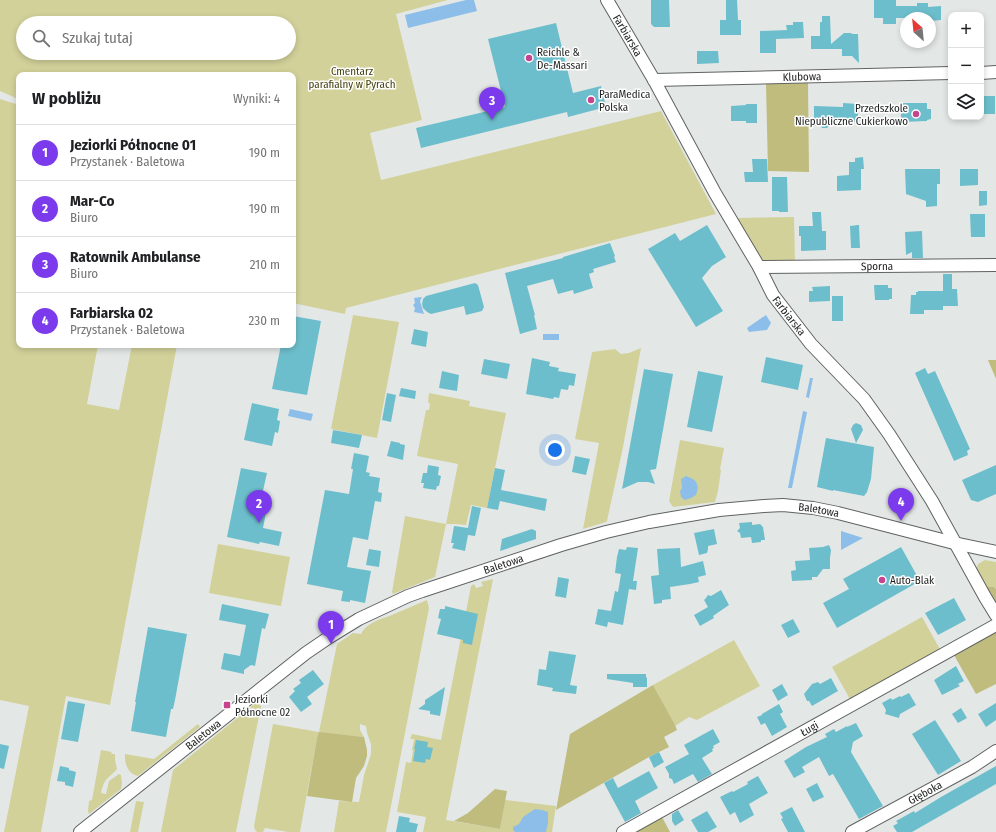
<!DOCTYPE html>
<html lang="pl">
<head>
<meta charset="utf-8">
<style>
  body { margin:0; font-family:"Fira Sans Condensed",sans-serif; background:#f6f6f6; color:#202124 }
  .controls { position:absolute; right:12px; top:12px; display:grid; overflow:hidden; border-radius:8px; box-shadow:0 2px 6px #0003 }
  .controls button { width:36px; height:36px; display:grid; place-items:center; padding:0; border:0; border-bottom:1px solid #e0e0e0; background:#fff; color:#202124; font:20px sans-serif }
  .compass { position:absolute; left:900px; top:12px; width:36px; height:36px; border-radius:50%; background:#fff; box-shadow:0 2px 6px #0003; rotate:333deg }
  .you { position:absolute; left:555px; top:450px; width:14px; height:14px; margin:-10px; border:3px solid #fff; border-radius:50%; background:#1a73e8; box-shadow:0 0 0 6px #1a73e833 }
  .badge { display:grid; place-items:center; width:26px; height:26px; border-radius:50%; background:#7c3aed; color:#fff; font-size:13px; font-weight:700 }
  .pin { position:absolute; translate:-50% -33px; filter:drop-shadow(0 1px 2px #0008) }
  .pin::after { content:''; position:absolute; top:21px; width:14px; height:12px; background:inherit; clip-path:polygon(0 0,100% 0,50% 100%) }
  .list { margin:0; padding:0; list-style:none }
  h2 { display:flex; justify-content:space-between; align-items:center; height:52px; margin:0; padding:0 16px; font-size:17px }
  h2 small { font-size:13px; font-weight:400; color:#757577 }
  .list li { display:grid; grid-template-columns:26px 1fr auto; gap:12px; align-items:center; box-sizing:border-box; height:56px; padding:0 16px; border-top:1px solid #e0e0e0 }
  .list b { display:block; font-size:15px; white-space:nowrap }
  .list p { margin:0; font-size:13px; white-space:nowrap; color:#757577 }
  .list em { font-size:13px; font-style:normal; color:#757577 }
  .icon { flex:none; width:22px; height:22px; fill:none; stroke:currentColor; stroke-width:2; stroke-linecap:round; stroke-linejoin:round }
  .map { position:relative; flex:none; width:996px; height:832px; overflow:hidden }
  .search { position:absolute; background:#fff; box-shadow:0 2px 6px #0003; left:16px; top:16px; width:280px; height:44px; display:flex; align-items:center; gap:10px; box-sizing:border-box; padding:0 14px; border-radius:22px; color:#757577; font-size:15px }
  .panel { position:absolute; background:#fff; box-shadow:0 2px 6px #0003; left:16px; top:72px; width:280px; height:276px; border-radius:8px }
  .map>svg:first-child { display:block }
</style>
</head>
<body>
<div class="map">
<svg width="996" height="832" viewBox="0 0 996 832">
  <rect width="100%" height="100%" fill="#e3e8e6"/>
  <g fill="#d3d19a" fill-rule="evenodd">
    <path d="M0 0H448L396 14 422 120 370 133 381 180 661 111 716 214 346 308 345 314 293 303V75H19V345H98L87 404 119 410 132 345H177L110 705 66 696 41 832H4L29 706 0 700V99L16 104 18 99 0 91ZM23 23H289V53H23Z"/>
    <path d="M794 217 795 261C785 261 770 263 761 260L736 218Z"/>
    <polygon points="353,315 399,322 377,438 331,429"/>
    <polygon points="641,348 623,447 607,521 606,522 583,529 599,443 575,439 592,352 615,349 621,354 629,353"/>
    <polygon points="429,393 470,401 469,406 506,413 487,508 471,505 466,525 455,524 446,524 435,577 393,594 392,592 405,516 446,524 458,464 417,456 426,410 429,410 430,404 428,402"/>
    <polygon points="680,440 724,448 720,469 721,470 718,491 715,502 673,507 669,501"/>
    <polygon points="218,544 290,557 281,606 209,593"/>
    <polygon points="985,560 996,562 996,589 994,587 987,587 976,569 978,564"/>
    <polygon points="493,579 446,820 500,829 505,800 556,806 552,832 423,832 426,817 397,812 406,762 411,763 413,751 412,750 414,739 410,739 412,734 441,740 471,586 474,584 476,588 483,586 481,582"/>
    <path d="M427 600 429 608 386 832H334L339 801 359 802 364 775 371 754V744L367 733 366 726 360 724V730L364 737 319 733 317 738 300 832H288L265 828 263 832H257L255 830 254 826 273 724 319 732 337 644 353 633 361 634C365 625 378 619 387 617Z"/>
    <polygon points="922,617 941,651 851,701 832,667"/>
    <polygon points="734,640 760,686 697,720 689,717 675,726 653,685"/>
    <polygon points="257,702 261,706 236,832 161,832 173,770"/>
    <path d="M198 724 200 727 138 776C128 774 124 763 125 754L154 759Z"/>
    <path d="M101 750 112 752 111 754H115V760L117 769C107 780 105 777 101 793L106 794 109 781 119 774 121 775 122 784 121 789 89 814 88 811 89 801 92 800Z"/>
    <polygon points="136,801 144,802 138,832 130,832"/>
  </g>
  <g fill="#bfbc7e">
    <polygon points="808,83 809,172 768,171 766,84"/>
    <polygon points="988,360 996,360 996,379"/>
    <polygon points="987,587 994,587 996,589 996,603"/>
    <polygon points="996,631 996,684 976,694 954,655"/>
    <polygon points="653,685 675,725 677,730 664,737 669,747 649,757 556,810 570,734"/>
    <polygon points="319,732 364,737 367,750 367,756 364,766 356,778 352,802 307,796 317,738"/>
    <polygon points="495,789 507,791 500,829 454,821 468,813"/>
    <polygon points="662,817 670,832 634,832"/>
  </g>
  <g fill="#8cbee9">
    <polygon points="466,0 474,0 477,11 408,28 405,15"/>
    <polygon points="421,297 422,297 420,301 424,314 414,312 415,308 413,305 415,303 414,298"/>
    <polygon points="766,315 771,323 767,330 749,332 747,328"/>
    <rect x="543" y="334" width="16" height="6"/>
    <polygon points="810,378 813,378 809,398 806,397"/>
    <polygon points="290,409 313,414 311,421 288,416"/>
    <polygon points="803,411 807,412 792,488 788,488"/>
    <path d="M686 476C697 480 700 484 696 495L691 498 685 500 681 497 680 491 682 488 681 479Z"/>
    <polygon points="841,531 863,538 841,550"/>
    <polygon points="535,809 542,810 548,812 548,822 546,832 515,832 513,830 513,827 519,824 523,817"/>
  </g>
  <g fill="#6dbecc">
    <polygon points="651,0 669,0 670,27 654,27 651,24"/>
    <polygon points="726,0 737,0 738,20 741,20 741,35 720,35 720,20 726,20"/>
    <polygon points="874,0 896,0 896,6 917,6 917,3 928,3 928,7 941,6 941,20 930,21 930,18 896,18 896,24 883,24 883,18 874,18"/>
    <polygon points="822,16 830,16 831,44 844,33 851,33 852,34 858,34 859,63 852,56 842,56 842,49 811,49 811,36 820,36 820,22 822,22"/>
    <polygon points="793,22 803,22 804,38 776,39 776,53 760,53 760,31 787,30 786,25 793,25"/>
    <polygon points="556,23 573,93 601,86 606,107 568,117 567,112 421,148 416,128 505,107 488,39"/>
    <polygon points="697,51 718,51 719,63 697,64"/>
    <rect x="981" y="96" width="14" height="18"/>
    <polygon points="843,103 858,104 858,122 832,122 827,128 822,128 820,125 814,126 814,106 843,107"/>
    <polygon points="901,103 927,103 927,109 931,109 931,119 927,120 927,121 901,122"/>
    <polygon points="746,104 757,104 757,123 746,123 746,121 731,121 731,106 746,105"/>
    <polygon points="863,157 864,169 861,169 861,190 837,191 837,176 849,175 849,162 855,162 855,158"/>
    <polygon points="752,159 767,159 768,182 745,182 744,172 753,172"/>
    <polygon points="905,169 940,169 940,184 937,184 937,206 926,207 926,201 906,194"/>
    <polygon points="960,169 978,169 978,185 960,186"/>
    <polygon points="772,177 787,177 788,212 779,212 779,211 772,211"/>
    <polygon points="979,191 987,191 987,205 979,206"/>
    <polygon points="812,212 821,212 822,231 826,231 826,250 801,251 801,236 799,236 799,226 813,226"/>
    <polygon points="970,214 985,214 985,237 971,237"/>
    <polygon points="707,225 726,257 712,266 702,278 723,311 696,327 648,249 675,233 680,241"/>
    <polygon points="858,225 859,225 860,248 851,248 850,226"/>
    <polygon points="922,231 923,258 912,258 912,252 906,255 905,232"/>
    <polygon points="610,243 615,256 614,257 616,262 593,269 594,272 589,274 593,288 574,294 573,290 558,294 553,279 527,286 535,315 534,315 537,329 520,334 505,273 563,258 563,257"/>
    <polygon points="943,274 952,274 952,289 957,289 958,306 943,306 943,310 924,310 924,314 910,314 911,295 916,295 916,292 918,292 918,291 943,291"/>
    <polygon points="475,283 478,285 484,307 482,311 466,315 464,306 431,314 427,312 423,308 422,304 423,299 426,296"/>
    <polygon points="874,285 888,285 888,288 892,288 892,299 889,299 889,300 875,300"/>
    <polygon points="830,286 830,301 809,302 809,291 813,291 812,287"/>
    <rect x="832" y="296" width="11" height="25"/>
    <polygon points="293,316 321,321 307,395 272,389 281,345 293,345"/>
    <polygon points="414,329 428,332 426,347 411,344"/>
    <polygon points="766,357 803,365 798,390 761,382"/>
    <polygon points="532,358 550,362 549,366 559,368 558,371 576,374 574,386 569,385 568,390 561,389 559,398 554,397 553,399 526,394"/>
    <polygon points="484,359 510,364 507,379 481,374"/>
    <polygon points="925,368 928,374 935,371 970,449 967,451 968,455 954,461 915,373"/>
    <polygon points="644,369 673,374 656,469 650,470 655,484 648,482 638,482 622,489"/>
    <polygon points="442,371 459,375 457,391 439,388"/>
    <polygon points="698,371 723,376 712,432 687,427"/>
    <polygon points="401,388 416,391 415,399 399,396"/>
    <polygon points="387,393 396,395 391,422 382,420"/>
    <polygon points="252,403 279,409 277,420 280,421 279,428 278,433 275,432 272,446 244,440"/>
    <polygon points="856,423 861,425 863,430 856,443 851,429 853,425"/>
    <polygon points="333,430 362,435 359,448 331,443"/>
    <polygon points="826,438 874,447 871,479 867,492 864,496 833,490 833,491 817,487"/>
    <polygon points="391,441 400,443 400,444 405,445 403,460 387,456"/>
    <polygon points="354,453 369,456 366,472 370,473 369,476 380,478 378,492 382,493 381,502 375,501 368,540 353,537 347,567 371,571 365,603 350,600 350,602 341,601 343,591 307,584 325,490 349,494 353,469 351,469"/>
    <polygon points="575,456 590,459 586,475 572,472"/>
    <polygon points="428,465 439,467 438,475 441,476 439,486 437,486 436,490 423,488 424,483 421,483 423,473 427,473"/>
    <polygon points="996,465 996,494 978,502 971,500 962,480"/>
    <polygon points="241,468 267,473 262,495 269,497 263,528 282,532 279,546 260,542 259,544 227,537"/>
    <polygon points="495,468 505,470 501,490 547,499 545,511 500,501 498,510 487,508"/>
    <polygon points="472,506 481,508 475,536 468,535 465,551 452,548 454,543 451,543 454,526 468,528"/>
    <polygon points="752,522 752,525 760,524 763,527 765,540 761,540 761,542 752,543 751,537 741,538 740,533 737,531 740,528 739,523"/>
    <polygon points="532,529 536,531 536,539 500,551 502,539"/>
    <polygon points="714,529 717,544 708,546 708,549 707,553 699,555 694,533"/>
    <polygon points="829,545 831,550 830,558 830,569 823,569 817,577 812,577 812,580 792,581 791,571 796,570 795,561 810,560 809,548 823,547"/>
    <polygon points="627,547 638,548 633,581 637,581 636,590 629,589 623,625 608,622 607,627 595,624 598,609 611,611 615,591 618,592 621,574 615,573 617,557 619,549 626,550"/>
    <polygon points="901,547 920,581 837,628 823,603 849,589 843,579"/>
    <polygon points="680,548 681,567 703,561 706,575 698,577 699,582 690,584 670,587 671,599 662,600 662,603 654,604 651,576 659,575 657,549"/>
    <polygon points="369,549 381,551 379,567 366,565"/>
    <polygon points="558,577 569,579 566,598 555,596"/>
    <polygon points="721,590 729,605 713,616 714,618 700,626 694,615 708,607 704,600 706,598 708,595 711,596"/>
    <polygon points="954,598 966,620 938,635 925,613"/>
    <polygon points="222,604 269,614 265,629 262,628 255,666 251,665 244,670 244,674 221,669 224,653 240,656 246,625 219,620"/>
    <polygon points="445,606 478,614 472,645 463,643 463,640 437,634 441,619 438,618 440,609 445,609"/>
    <polygon points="793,619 800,632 788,638 781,625"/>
    <polygon points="148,627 187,634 175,700 173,709 171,709 166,737 131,731 136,702 135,702"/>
    <polygon points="549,651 576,655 570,685 577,686 576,694 552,691 553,688 537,685 539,669 546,670"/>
    <polygon points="956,666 964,681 958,684 960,686 942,695 934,680"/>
    <polygon points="313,670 324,684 307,697 312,704 301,712 289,697 295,691 293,689 301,683 299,680"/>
    <polygon points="607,674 646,674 646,678 647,677 647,687 633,687 633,683 607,679"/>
    <polygon points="831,678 838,691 812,706 809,701 807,701 804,694 812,684 818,682 820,684"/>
    <polygon points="782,684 788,695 778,701 772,690"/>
    <polygon points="445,687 440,716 430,714 430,711 418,709 425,704 425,700"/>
    <polygon points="909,693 916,705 900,714 899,718 885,714 886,710 882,703 891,698 892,700 900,696 901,697"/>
    <polygon points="68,701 85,704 78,742 61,739"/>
    <polygon points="996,703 996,720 986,727 978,714"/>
    <polygon points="779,704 783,712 780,714 787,727 772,736 765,723 761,725 757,717 762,715 762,714"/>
    <polygon points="961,708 967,718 958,723 952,714"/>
    <polygon points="935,720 961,761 938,775 912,734"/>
    <polygon points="856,723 863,736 853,742 851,752 883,806 859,819 833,774 829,776 819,757 802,767 805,772 794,778 784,761 806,747 827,737 825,734 834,729 836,732 847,726 847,727"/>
    <polygon points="713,729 720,742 713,746 714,748 712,749 713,751 702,758 712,774 698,782 693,774 674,784 672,779 669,778 669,774 665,767 689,754 684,745"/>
    <polygon points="416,740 428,742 427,747 433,748 430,760 426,759 425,763 413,761 415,749 414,749"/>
    <polygon points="0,744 9,746 4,769 0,768"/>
    <polygon points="659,752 664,762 654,768 649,757"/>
    <polygon points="60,766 69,768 69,770 76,772 73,787 65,785 65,782 57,781"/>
    <polygon points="996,766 996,784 912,832 897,832 893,826 898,823 896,821 914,811 915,813 941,797"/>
    <polygon points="649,771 658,788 635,801 641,813 625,822 604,783 613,778 618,788"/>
    <polygon points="758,776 768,793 749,804 754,815 740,823 735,812 730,815 720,797 732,791 733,792 748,784 747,782"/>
    <polygon points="817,783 824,797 813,802 806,789"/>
    <polygon points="792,807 805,832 788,832 781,819 783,818 780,813"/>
    <polygon points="678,810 684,820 675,826 672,821 672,814"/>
    <polygon points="707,811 717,827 708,832 698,832 691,820"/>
    <polygon points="399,816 410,818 409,822 418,824 416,832 396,832"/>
  </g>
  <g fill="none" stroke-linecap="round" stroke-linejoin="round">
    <defs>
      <g id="minor">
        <path id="s1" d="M607 0 654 80 715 193 759 267 773 295 811 344 864 399 889 434 932 501 985 597 996 615"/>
        <polyline points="981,73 996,72"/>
        <path id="s2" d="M654 80 951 73"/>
        <path id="s3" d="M759 267 996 265"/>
        <path id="s4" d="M80 832 306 653 328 638 359 619 408 596 422 591 561 545 606 532 649 522 719 510 764 506 783 505 813 508 838 513 954 543 996 552"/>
        <path id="s5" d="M623 832 996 625"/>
        <path id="s6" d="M852 832 972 767 996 751"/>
      </g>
    </defs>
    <use href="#minor" stroke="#5f6261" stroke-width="14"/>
    <use href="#minor" stroke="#fff" stroke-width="12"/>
  </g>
  <g fill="#c6448e" stroke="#fff" stroke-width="1.5">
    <circle cx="529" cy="58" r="4"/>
    <circle cx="591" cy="100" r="4"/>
    <circle cx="916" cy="114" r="4"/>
    <circle cx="882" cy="580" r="4"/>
    <rect x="223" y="701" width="8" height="8" rx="2"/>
  </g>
  <g text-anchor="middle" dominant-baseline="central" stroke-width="3" stroke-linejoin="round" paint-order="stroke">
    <g font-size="11" fill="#1d1f1e" stroke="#fff">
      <text stroke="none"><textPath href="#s1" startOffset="41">Farbiarska</textPath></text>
      <text stroke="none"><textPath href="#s2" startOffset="148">Klubowa</textPath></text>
      <text stroke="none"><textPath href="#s3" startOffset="118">Sporna</textPath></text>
      <text stroke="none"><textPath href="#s1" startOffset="365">Farbiarska</textPath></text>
      <text stroke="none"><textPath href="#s4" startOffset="829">Baletowa</textPath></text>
      <text stroke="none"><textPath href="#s4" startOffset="506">Baletowa</textPath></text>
      <text stroke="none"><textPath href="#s5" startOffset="213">Ługi</textPath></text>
      <text stroke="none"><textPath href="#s4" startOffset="157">Baletowa</textPath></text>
      <text stroke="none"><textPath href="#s6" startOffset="83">Głęboka</textPath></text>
    </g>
    <g font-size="11" fill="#1d1f1e" stroke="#fff" text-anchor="start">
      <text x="537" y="52">Reichle &amp;<tspan x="537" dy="13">De-Massari</tspan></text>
      <text x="599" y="94">ParaMedica<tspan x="599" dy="13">Polska</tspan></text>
      <text x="908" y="108" text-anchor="end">Przedszkole<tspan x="908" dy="13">Niepubliczne Cukierkowo</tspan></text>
      <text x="890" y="580">Auto-Blak</text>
      <text x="235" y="699">Jeziorki<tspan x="235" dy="13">Północne 02</tspan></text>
    </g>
    <g font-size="11" fill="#454212" stroke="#fff">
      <text x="352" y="71">Cmentarz<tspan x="352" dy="13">parafialny w Pyrach</tspan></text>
    </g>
  </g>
</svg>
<div class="controls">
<button>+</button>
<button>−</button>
<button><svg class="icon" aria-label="layers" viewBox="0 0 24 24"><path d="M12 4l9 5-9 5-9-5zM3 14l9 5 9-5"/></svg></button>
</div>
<svg class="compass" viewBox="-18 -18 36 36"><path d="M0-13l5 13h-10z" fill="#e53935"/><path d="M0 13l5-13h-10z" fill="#757577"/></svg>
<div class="you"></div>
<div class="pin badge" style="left:331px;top:644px">1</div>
<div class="pin badge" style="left:259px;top:523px">2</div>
<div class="pin badge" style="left:492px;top:120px">3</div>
<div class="pin badge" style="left:901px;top:521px">4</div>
<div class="search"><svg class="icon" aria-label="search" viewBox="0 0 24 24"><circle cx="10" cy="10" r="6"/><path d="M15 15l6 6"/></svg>Szukaj tutaj</div>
<section class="panel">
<h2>W pobliżu<small>Wyniki: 4</small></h2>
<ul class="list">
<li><span class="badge">1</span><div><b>Jeziorki Północne 01</b><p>Przystanek · Baletowa</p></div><em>190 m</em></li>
<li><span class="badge">2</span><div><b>Mar-Co</b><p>Biuro</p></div><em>190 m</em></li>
<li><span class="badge">3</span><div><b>Ratownik Ambulanse</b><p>Biuro</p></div><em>210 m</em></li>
<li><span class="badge">4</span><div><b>Farbiarska 02</b><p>Przystanek · Baletowa</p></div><em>230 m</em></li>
</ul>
</section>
</div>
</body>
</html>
